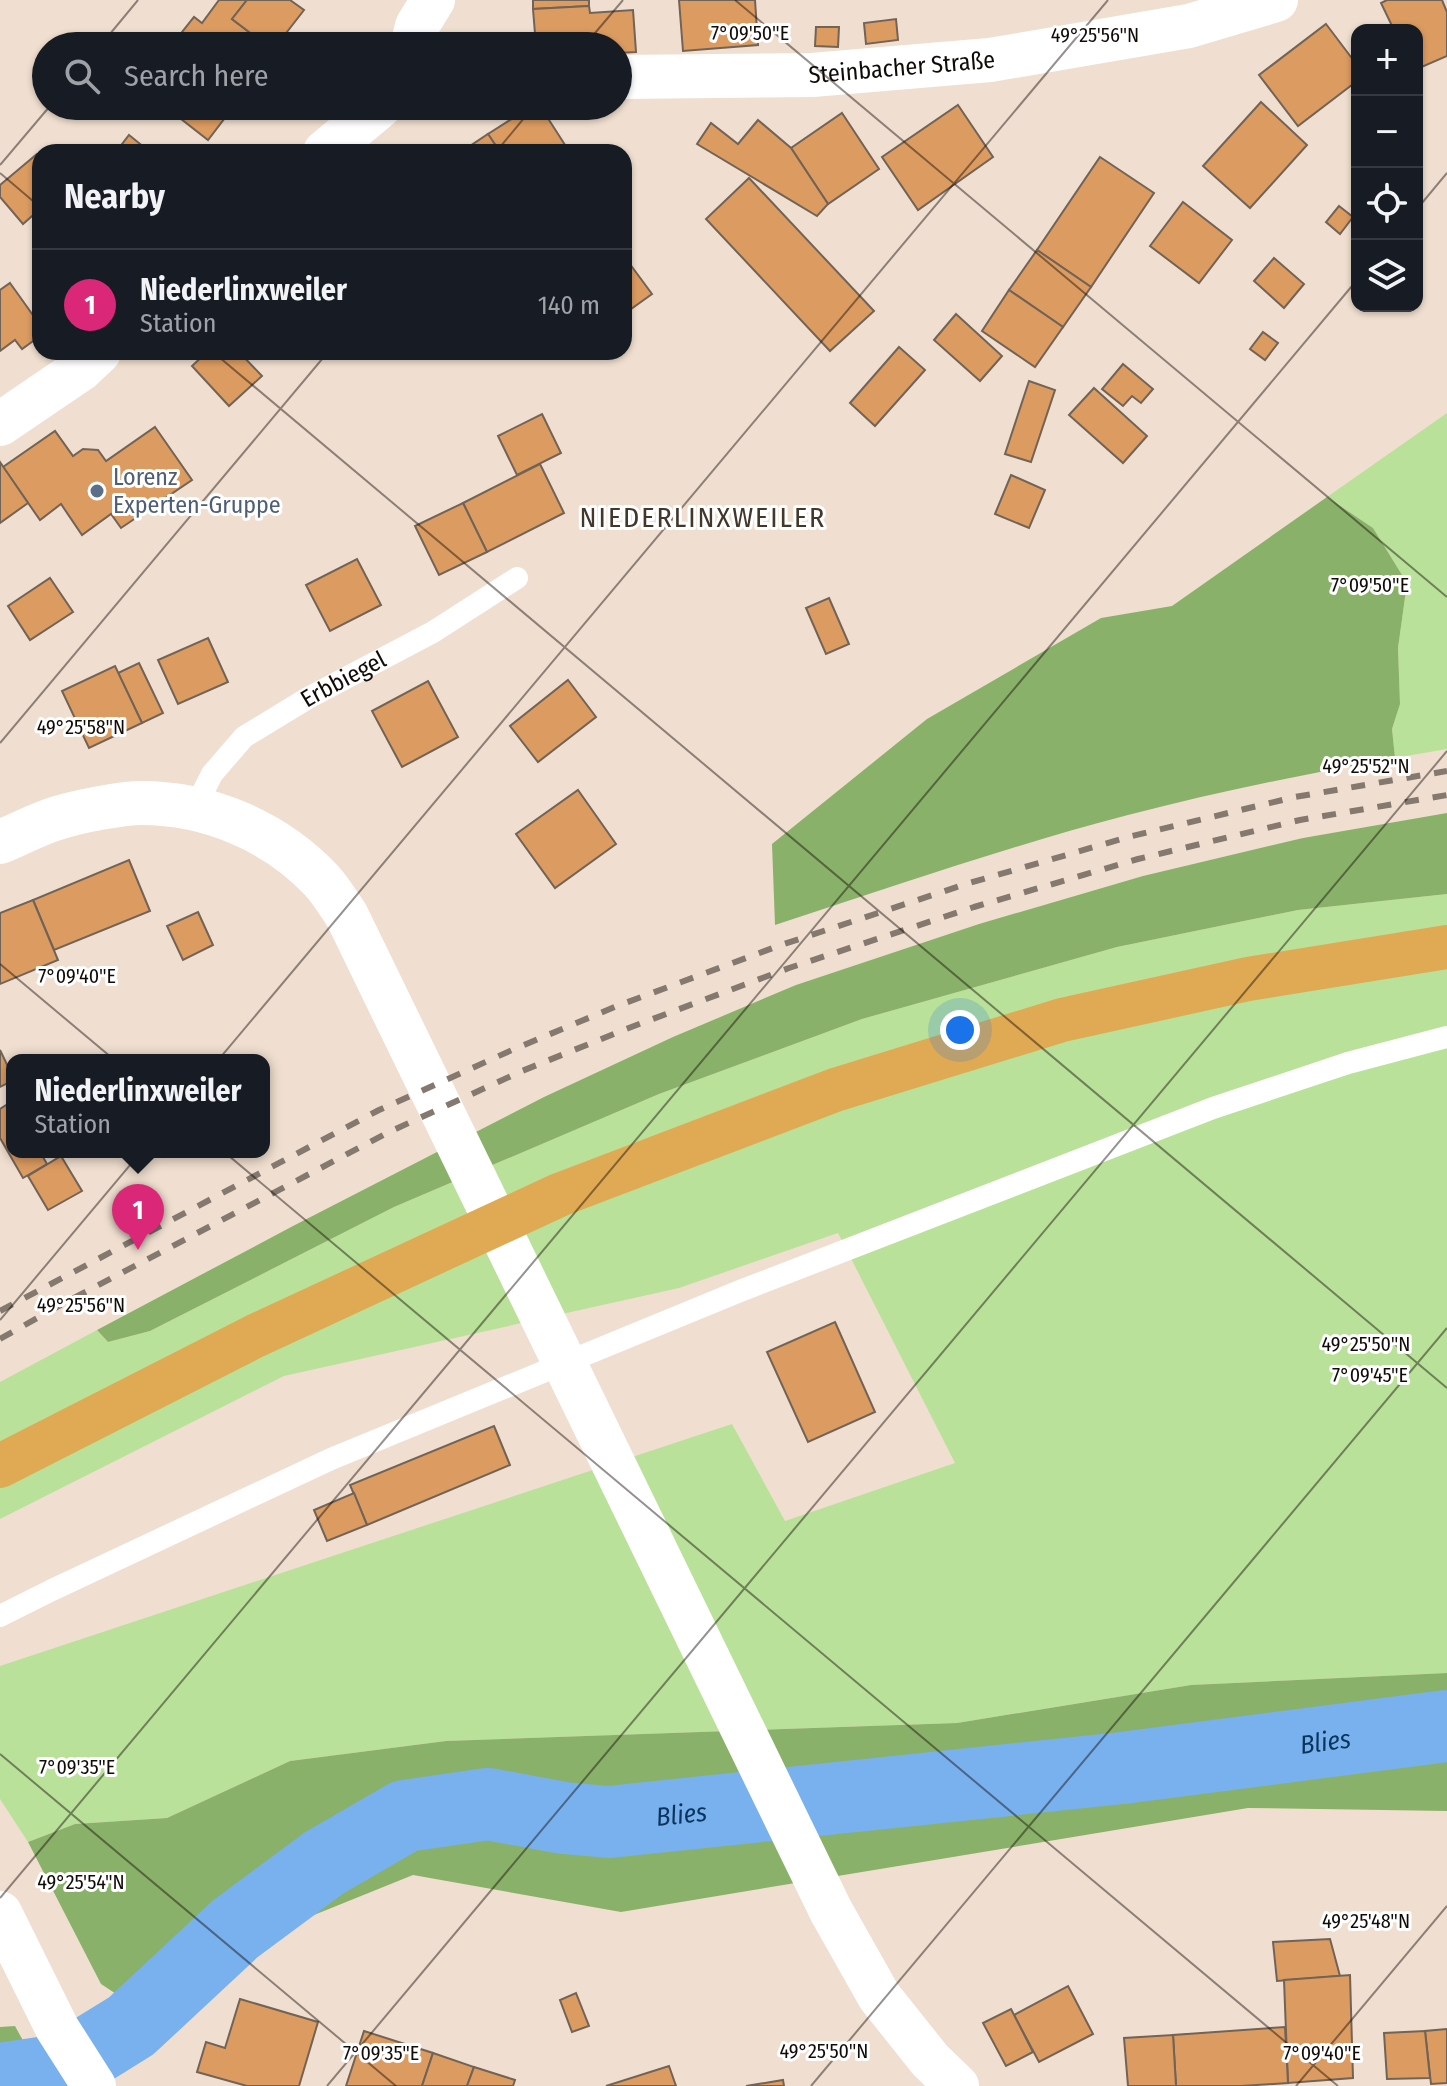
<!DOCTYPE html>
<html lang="en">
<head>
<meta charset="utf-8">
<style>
  body { margin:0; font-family:"Fira Sans Condensed",sans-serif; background:#242831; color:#f1f3f6 }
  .controls { position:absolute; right:24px; top:24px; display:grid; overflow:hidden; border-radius:16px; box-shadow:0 2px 6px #0004 }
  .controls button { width:72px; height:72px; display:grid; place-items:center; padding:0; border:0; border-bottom:2px solid #363941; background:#171b24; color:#f1f3f6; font:40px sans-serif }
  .you { position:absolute; left:960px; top:1030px; width:28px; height:28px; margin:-20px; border:6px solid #fff; border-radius:50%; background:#1a73e8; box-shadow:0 0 0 12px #1a73e833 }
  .badge { display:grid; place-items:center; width:52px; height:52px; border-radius:50%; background:#db2777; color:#fff; font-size:26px; font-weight:700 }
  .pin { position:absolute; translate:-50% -66px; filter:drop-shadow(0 2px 4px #0008) }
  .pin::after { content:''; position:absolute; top:42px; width:28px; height:24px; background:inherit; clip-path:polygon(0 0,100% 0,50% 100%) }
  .popup { position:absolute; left:6px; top:1054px; width:264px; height:104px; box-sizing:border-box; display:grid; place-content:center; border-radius:16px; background:#171b24; filter:drop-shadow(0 2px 6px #0005); font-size:26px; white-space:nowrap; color:#9ea1a6 }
  .popup b { font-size:30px; color:#f1f3f6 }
  .popup::after { content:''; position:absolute; left:50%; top:100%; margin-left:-16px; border:16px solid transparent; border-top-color:#171b24 }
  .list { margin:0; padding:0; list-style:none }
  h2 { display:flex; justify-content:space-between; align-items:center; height:104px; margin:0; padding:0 32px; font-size:34px }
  h2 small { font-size:26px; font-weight:400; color:#9ea1a6 }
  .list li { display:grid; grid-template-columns:52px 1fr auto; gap:24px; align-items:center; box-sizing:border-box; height:112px; padding:0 32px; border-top:2px solid #363941 }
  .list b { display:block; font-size:30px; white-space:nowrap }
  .list p { margin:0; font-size:26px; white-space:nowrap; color:#9ea1a6 }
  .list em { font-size:26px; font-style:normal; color:#9ea1a6 }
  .icon { flex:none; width:44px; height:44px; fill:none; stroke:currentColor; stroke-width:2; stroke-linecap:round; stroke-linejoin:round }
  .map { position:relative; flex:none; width:1447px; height:2086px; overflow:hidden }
  .search { position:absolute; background:#171b24; box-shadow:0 2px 6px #0004; left:32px; top:32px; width:600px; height:88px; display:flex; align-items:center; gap:20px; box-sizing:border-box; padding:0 28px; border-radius:44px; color:#9ea1a6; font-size:30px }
  .panel { position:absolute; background:#171b24; box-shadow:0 2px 6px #0004; left:32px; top:144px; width:600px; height:216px; border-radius:24px }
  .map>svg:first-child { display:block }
</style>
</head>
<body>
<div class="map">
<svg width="1447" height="2086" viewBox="0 0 1447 2086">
  <rect width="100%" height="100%" fill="#f0dfd0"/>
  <g fill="#bae199">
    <polygon points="1447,413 1447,749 1395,758 1392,729 1400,704 1398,648 1407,583 1373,528 1327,497"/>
    <polygon points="1447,894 1447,1673 1191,1685 957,1723 446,1741 290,1761 167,1818 75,1824 28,1842 0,1799 0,1666 732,1424 785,1521 955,1463 838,1233 679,1288 284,1376 0,1519 0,1382 97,1330 108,1342 150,1331 394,1207 659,1094 862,1019 1117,947 1298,910"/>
  </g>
  <g fill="#8ab169">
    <path d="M1327 497 1373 528 1407 583 1398 648 1400 704 1392 729 1395 758C1305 774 1216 792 1128 815 1009 846 892 887 775 925L772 844 927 719 1101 618 1172 606Z"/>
    <polygon points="1447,813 1447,894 1298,910 1117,947 862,1019 659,1094 394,1207 150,1331 108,1342 97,1330 293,1226 544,1097 673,1037 796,985 979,924 1143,876 1303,838"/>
    <polygon points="1447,1673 1447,1811 1248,1808 621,1912 413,1875 262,1936 185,2012 136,2007 101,1984 28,1842 75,1824 167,1818 290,1761 446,1741 957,1723 1191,1685"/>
    <polygon points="15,2026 48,2086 0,2086 0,2027"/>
  </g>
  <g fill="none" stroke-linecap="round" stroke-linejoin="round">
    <path stroke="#78b1ee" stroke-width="72" id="s1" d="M0 2079 60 2070 131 2026 235 1929 324 1863 405 1816 488 1804 564 1818 609 1822 1122 1768 1447 1726"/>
  </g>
  <g fill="#dc9c61" stroke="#726357" stroke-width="2">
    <polygon points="219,0 247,0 232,19 257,38 251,46 171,46 194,17 202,23"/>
    <polygon points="247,0 290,0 304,10 276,46 251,46 257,38 232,19"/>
    <polygon points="533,0 589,0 589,6 533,9"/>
    <polygon points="679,0 755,0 758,45 683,51"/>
    <polygon points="1387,0 1442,0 1447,12 1447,56 1417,69 1417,30 1394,30 1381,3"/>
    <polygon points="589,6 590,13 633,10 636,52 618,53 618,46 536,46 533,9"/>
    <polygon points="896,19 898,40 866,44 864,23"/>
    <polygon points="1326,24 1357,65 1357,81 1298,126 1259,75"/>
    <polygon points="816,27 839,27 838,47 815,46"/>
    <polygon points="1261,102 1307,145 1250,208 1203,166"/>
    <polygon points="958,105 993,157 918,210 882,157"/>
    <polygon points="183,106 234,106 208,140 176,115"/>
    <polygon points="532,106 540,106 567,148 562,152 500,152 488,134"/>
    <polygon points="842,113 879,169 828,204 791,148"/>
    <polygon points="758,120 791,148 828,204 817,216 697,144 711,123 738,144"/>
    <polygon points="488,134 500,152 461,152"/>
    <polygon points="129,135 150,152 116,152"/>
    <polygon points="37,154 40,158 40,209 23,224 0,197 0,185"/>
    <polygon points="1100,157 1154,193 1091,287 1037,250"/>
    <polygon points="749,178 874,311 830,351 706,219"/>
    <polygon points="1183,202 1232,240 1199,283 1150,246"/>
    <polygon points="1339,206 1353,217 1340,234 1326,222"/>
    <polygon points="1037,250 1091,287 1063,327 1009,290"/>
    <polygon points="624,256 652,294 624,314"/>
    <polygon points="1274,258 1304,284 1284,308 1254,281"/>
    <polygon points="10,283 40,325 40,336 22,349 15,340 0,351 0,290"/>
    <polygon points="1009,290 1063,327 1035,367 982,331"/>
    <polygon points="956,314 1002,356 980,381 934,340"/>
    <polygon points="1263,332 1278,343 1265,360 1250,349"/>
    <polygon points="899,347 925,370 875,426 850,403"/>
    <polygon points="207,352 239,352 262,376 229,406 192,366"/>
    <polygon points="1123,364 1153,389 1141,403 1132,396 1123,406 1102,389"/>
    <polygon points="1029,381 1055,390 1031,462 1005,454"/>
    <polygon points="1094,388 1147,436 1123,463 1069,415"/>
    <polygon points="542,414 561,453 517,475 498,436"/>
    <polygon points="155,427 192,480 121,528 111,514 82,535 61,504 40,520 3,467 55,431 73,456 83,449 98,450 106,461"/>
    <polygon points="0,462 28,503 0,523"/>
    <polygon points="540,464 564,513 487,552 463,503"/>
    <polygon points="1011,475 1045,490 1029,528 995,514"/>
    <polygon points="463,503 487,552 439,575 415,526"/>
    <polygon points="357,559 381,605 330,631 306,585"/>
    <polygon points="50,578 73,612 30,640 8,606"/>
    <polygon points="829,598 849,644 826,654 806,608"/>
    <polygon points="208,638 228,682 178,704 158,660"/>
    <polygon points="139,663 163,713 142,723 118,673"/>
    <polygon points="115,666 142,723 89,748 62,691"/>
    <polygon points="568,680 596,717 538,762 510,726"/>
    <polygon points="428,681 458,737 402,767 372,711"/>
    <polygon points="578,790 616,844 555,888 516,834"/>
    <polygon points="129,860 150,911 54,950 33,900"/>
    <polygon points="33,900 58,960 0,984 0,913"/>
    <polygon points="198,912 213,945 183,960 167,926"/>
    <polygon points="0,1050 12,1075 12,1081 0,1087"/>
    <polygon points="11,1102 12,1152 40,1152 47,1164 23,1178 0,1138 0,1109"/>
    <polygon points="61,1156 82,1191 48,1210 28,1176"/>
    <polygon points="835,1322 875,1412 808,1442 767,1352"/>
    <polygon points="494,1426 510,1465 367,1525 350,1485"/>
    <polygon points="354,1493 367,1525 327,1541 314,1510"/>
    <polygon points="1330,1939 1340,1976 1277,1981 1273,1942"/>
    <polygon points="1350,1975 1353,2078 1288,2083 1284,1980"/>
    <polygon points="1068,1986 1093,2034 1039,2062 1014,2015"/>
    <polygon points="576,1993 589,2026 572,2032 560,2000"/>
    <polygon points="240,1999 318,2022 299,2086 247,2086 197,2072 206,2042 225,2048"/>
    <polygon points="1011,2009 1033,2052 1006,2066 983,2023"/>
    <polygon points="1285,2027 1288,2083 1241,2086 1176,2086 1173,2035"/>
    <polygon points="1447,2029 1447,2083 1431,2084 1425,2031"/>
    <polygon points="364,2031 433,2053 422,2086 346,2086"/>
    <polygon points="1425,2031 1430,2078 1387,2079 1384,2033"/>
    <polygon points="1173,2035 1176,2086 1128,2086 1124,2038"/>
    <polygon points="433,2053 474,2067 467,2086 422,2086"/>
    <polygon points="669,2066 676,2086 606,2086"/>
    <polygon points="474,2067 515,2080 513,2086 467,2086"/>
    <polygon points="783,2080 784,2086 746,2086"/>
  </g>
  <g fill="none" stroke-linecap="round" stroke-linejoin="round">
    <g stroke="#fff" stroke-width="22">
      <path id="s2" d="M195 808 212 774 244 737 308 698 433 632 517 578"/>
      <polyline points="0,1616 52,1590 331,1459 740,1291 1213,1108 1348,1063 1447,1037"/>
    </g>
    <g stroke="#fff" stroke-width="44">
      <polyline points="412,46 417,26 433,0"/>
      <path id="s3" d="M618 77 812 75 990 60 1189 26 1276 0"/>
      <polyline points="325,152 380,106"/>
      <polyline points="0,424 81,369 99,352"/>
      <polyline points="0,1913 57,2028 94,2086"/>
    </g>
    <path stroke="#fff" stroke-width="44" d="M0 842C22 833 45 820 68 815 87 810 123 803 141 803 209 803 275 831 322 881 331 891 339 904 347 916L831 1911 879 1996 930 2060 957 2086"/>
    <polyline stroke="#e0aa54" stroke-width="44" points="0,1466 255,1336 559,1195 835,1090 1062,1020 1248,979 1447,947"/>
    <g stroke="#84786f" stroke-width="6" stroke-dasharray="14 14" stroke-linecap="butt">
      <polyline points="0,1311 379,1110 512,1050 617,1006 781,945 966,884 1132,836 1295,797 1447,771"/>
      <polyline points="0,1339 55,1308 389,1132 522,1071 626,1029 789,968 974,907 1138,859 1300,820 1447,795"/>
    </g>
  </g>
  <path fill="none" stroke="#110b07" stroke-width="2" stroke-opacity="0.45" d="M735 0 1447 597M100 46 138 0M584 46 623 0M496 152 534 106M0 165 50 106M0 173 40 207M1417 209 1447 173M213 352 1447 1388M0 743 328 352M0 964 1338 2086M0 1320 1108 0M0 1754 396 2086M0 1898 1357 280M327 2086 1447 751M811 2086 1447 1328M1296 2086 1447 1906"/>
  <circle fill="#5c6f8a" stroke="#fff" stroke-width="3" cx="97" cy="491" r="8"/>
  <g text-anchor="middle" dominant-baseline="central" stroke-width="6" stroke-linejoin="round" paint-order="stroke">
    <g font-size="24" fill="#110b07" stroke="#fff">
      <text stroke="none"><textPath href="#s3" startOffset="284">Steinbacher Straße</textPath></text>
      <text stroke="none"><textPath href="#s2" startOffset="202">Erbbiegel</textPath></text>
    </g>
    <g font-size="24" fill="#4e5e75" stroke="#fff" text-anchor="start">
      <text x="113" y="477">Lorenz<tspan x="113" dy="28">Experten-Gruppe</tspan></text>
    </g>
    <g font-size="26" font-style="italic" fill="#0a345b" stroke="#fff">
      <text stroke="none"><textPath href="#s1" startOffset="1418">Blies</textPath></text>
      <text stroke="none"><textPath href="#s1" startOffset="770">Blies</textPath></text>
    </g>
    <g font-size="28" letter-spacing="2" fill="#43362b" stroke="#fff">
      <text x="703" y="517">NIEDERLINXWEILER</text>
    </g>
  </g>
  <g font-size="20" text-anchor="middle" fill="#110b07" stroke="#fff" stroke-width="6" stroke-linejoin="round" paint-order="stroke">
    <text x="750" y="40">7°09'50"E</text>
    <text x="1095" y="42">49°25'56"N</text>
    <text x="1370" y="592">7°09'50"E</text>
    <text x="81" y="734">49°25'58"N</text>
    <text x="1366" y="773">49°25'52"N</text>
    <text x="77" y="983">7°09'40"E</text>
    <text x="81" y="1312">49°25'56"N</text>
    <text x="1366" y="1351">49°25'50"N</text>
    <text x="1370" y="1382">7°09'45"E</text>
    <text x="77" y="1774">7°09'35"E</text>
    <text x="81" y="1889">49°25'54"N</text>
    <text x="1366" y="1928">49°25'48"N</text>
    <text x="824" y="2058">49°25'50"N</text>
    <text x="381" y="2060">7°09'35"E</text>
    <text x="1322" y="2060">7°09'40"E</text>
  </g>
</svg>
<div class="controls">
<button>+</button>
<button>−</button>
<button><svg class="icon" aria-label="locate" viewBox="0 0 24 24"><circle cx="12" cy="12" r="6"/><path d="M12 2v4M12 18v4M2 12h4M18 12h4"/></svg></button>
<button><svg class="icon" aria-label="layers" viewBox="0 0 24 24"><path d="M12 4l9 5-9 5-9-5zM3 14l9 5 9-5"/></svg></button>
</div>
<div class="you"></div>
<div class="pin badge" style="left:138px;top:1250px">1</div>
<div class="popup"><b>Niederlinxweiler</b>Station</div>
<div class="search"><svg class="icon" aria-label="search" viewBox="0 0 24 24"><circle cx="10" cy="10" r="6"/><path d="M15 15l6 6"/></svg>Search here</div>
<section class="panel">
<h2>Nearby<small></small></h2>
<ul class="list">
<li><span class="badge">1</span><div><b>Niederlinxweiler</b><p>Station</p></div><em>140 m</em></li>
</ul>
</section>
</div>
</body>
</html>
